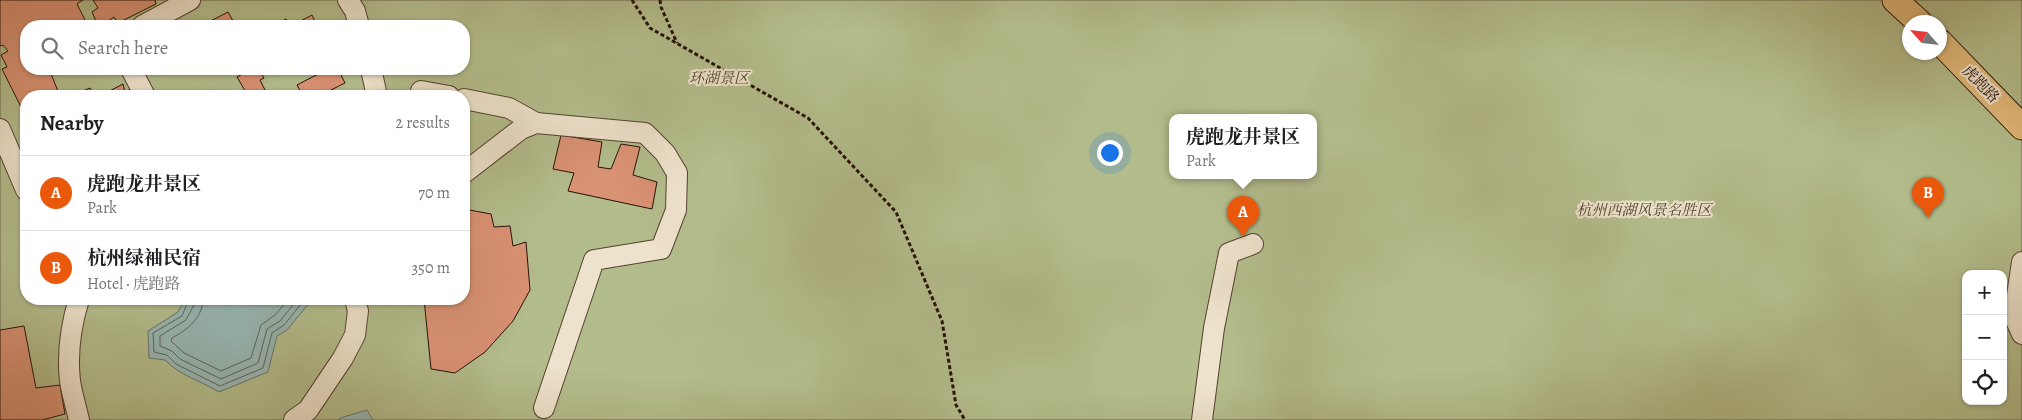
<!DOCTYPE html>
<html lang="en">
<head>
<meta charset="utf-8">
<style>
  body { margin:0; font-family:Alegreya,"Noto Serif SC",serif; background:#f2f2f2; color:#202124 }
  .controls { position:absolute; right:15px; bottom:15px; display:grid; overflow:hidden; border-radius:10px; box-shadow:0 1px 4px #0004 }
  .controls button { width:45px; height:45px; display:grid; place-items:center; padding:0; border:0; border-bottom:1px solid #e0e0e0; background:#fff; color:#202124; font:25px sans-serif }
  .compass { position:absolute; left:1902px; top:15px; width:45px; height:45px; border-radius:50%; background:#fff; box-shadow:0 1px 4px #0004; rotate:297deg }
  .you { position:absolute; left:1109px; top:152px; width:18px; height:18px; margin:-12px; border:4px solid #fff; border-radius:50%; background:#1a73e8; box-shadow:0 0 0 8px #1a73e833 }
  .badge { display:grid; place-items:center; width:32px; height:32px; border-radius:50%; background:#ea580c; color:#fff; font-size:16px; font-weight:700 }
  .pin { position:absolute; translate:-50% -41px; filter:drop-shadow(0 1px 2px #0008) }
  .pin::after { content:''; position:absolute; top:26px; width:18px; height:15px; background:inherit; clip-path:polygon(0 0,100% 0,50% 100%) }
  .popup { position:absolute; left:1169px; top:114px; width:148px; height:65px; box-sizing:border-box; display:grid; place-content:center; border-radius:10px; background:#fff; filter:drop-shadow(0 1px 4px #0005); font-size:16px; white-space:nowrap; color:#757577 }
  .popup b { font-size:19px; color:#202124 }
  .popup::after { content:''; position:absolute; left:50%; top:100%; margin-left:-10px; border:10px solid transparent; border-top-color:#fff }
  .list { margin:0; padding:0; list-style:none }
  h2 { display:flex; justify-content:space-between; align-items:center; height:65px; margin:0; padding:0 20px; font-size:21px }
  h2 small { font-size:16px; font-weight:400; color:#757577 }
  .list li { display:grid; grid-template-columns:32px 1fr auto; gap:15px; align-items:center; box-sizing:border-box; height:75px; padding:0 20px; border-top:1px solid #e0e0e0 }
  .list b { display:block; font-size:19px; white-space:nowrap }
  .list p { margin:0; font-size:16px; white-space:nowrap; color:#757577 }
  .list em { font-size:16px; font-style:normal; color:#757577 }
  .icon { flex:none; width:28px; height:28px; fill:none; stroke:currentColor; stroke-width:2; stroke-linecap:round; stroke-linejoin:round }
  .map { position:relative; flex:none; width:2022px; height:420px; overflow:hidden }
  .search { position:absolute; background:#fff; box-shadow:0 1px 4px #0004; left:20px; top:20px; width:450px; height:55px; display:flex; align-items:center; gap:12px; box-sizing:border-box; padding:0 18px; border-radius:20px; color:#757577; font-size:19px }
  .panel { position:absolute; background:#fff; box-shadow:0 1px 4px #0004; left:20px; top:90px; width:450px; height:215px; border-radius:20px }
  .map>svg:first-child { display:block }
</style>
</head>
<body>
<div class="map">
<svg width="2022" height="420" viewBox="0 0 2022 420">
  <rect width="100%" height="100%" fill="#e4d2af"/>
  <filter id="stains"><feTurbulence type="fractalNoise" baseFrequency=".004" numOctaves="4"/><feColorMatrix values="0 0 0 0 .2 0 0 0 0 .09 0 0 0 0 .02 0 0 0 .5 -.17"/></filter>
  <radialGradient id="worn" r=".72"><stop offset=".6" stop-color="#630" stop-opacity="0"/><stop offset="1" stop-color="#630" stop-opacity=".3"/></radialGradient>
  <path fill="#b3bc8b" stroke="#6c664a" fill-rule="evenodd" d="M0 0H2022V420H0ZM1910 22H1940V52H1910ZM26 26H464V69H26ZM26 96H464V299H26ZM1173 118H1313V176H1173ZM1966 274H2003V401H1966Z"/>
  <g fill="#97b6b1" stroke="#69746d">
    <path d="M185 299H309L310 302 287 330 277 336 268 372 219 392C201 381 179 375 165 360L149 358 148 331 178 312Z"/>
    <polygon points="367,410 373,420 339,420 340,418"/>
  </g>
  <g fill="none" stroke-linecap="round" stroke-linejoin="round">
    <g stroke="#5e645c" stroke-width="1">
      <polyline points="189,299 182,316 153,333 154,352 167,355 176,364 220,386 263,368 272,333 284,325 305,299"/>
      <polyline points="195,299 194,305 186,320 160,336 160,346 172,351 180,359 221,379 258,363 267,329 280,321 298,299"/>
      <path d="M203 299C202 319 188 329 172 338L171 341 184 353 221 371 251 358 261 325 275 315 289 299"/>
    </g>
  </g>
  <g fill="#da9274" stroke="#251108">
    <polygon points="0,0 83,0 77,4 87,24 83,26 26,26 26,69 49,69 60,96 26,96 26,108 25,106 21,107 2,69 7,67 1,55 8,51 3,45 0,46"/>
    <polygon points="93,0 155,0 156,4 118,23 114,17 101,26 98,26 92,12 98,8"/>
    <polygon points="228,12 236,26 201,26"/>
    <polygon points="312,15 317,26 291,26"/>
    <polygon points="286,19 290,26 273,26"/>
    <polygon points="252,69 259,69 264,78 260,80 268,96 248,96 237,77"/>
    <polygon points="318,69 338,69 345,83 319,96 303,96 297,85 320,73"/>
    <polygon points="123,84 125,92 133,88 137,96 100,96"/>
    <polygon points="90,88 94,96 71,96"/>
    <polygon points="561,135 602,142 598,167 611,169 621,144 640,147 633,175 657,182 652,209 568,191 574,173 553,169"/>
    <polygon points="464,209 491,214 494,227 510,226 513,246 526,242 530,290 513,321 485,352 455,373 431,369 424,299 464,299"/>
    <polygon points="24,326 36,388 60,385 65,414 42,420 0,420 0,330"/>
  </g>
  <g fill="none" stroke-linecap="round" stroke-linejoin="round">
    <defs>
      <g id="minor">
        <polyline points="348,0 355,11 359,26"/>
        <polyline points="142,26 190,0"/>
        <polyline points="131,69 145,96"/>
        <polyline points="371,69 377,96"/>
        <polyline points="421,91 449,96"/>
        <polyline points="464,99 509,108 536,123"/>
        <polyline points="0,129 26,190"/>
        <polyline points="464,173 521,129 536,123 645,133 665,153 677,173 676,210 661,249 594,260 544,408"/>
        <polyline points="2022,262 2014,316 2022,334"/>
        <path d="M79 420C76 407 72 394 70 381 67 354 71 325 79 299"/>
        <polyline points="294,420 308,410 343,358 355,335 358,311 355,299"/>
        <polyline points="1202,420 1214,328 1229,253 1253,244"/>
      </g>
      <g id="major">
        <polyline points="1895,0 1919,22"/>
        <polyline points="1940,42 2022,127"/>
      </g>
    </defs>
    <use href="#minor" stroke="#554132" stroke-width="22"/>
    <use href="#major" stroke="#251108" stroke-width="27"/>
    <g stroke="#251108" stroke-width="3" stroke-dasharray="4 2.5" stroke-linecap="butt">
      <polyline points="632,0 650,28 808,118 896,212 942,321 956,405 965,420"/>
      <polyline points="660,0 661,7 677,43"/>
    </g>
    <use href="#minor" stroke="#ede2cb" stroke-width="20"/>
    <use href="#major" stroke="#e2b978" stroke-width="25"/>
  </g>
  <g text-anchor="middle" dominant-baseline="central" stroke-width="4.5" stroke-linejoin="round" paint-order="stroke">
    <g font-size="15" font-style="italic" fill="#50442f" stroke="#ede2cb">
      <text x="719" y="78">环湖景区</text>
      <text x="1644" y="210">杭州西湖风景名胜区</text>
    </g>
    <g font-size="15" fill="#251108" stroke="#ede2cb">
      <text transform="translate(1981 84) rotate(46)">虎跑路</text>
    </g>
  </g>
  <rect width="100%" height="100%" filter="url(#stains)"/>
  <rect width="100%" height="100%" fill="url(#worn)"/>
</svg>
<div class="controls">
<button>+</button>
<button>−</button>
<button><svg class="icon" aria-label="locate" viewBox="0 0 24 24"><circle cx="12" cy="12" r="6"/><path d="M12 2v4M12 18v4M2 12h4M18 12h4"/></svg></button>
</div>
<svg class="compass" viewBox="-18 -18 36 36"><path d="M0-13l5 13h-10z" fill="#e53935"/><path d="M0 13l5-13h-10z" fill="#757577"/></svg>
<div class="you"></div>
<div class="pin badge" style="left:1243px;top:237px">A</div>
<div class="popup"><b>虎跑龙井景区</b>Park</div>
<div class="pin badge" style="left:1928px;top:218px">B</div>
<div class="search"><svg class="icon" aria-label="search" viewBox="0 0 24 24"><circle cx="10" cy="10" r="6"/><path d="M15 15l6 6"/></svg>Search here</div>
<section class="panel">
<h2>Nearby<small>2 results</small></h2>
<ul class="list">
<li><span class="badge">A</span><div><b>虎跑龙井景区</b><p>Park</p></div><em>70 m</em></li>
<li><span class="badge">B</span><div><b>杭州绿袖民宿</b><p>Hotel · 虎跑路</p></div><em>350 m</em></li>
</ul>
</section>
</div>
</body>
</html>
